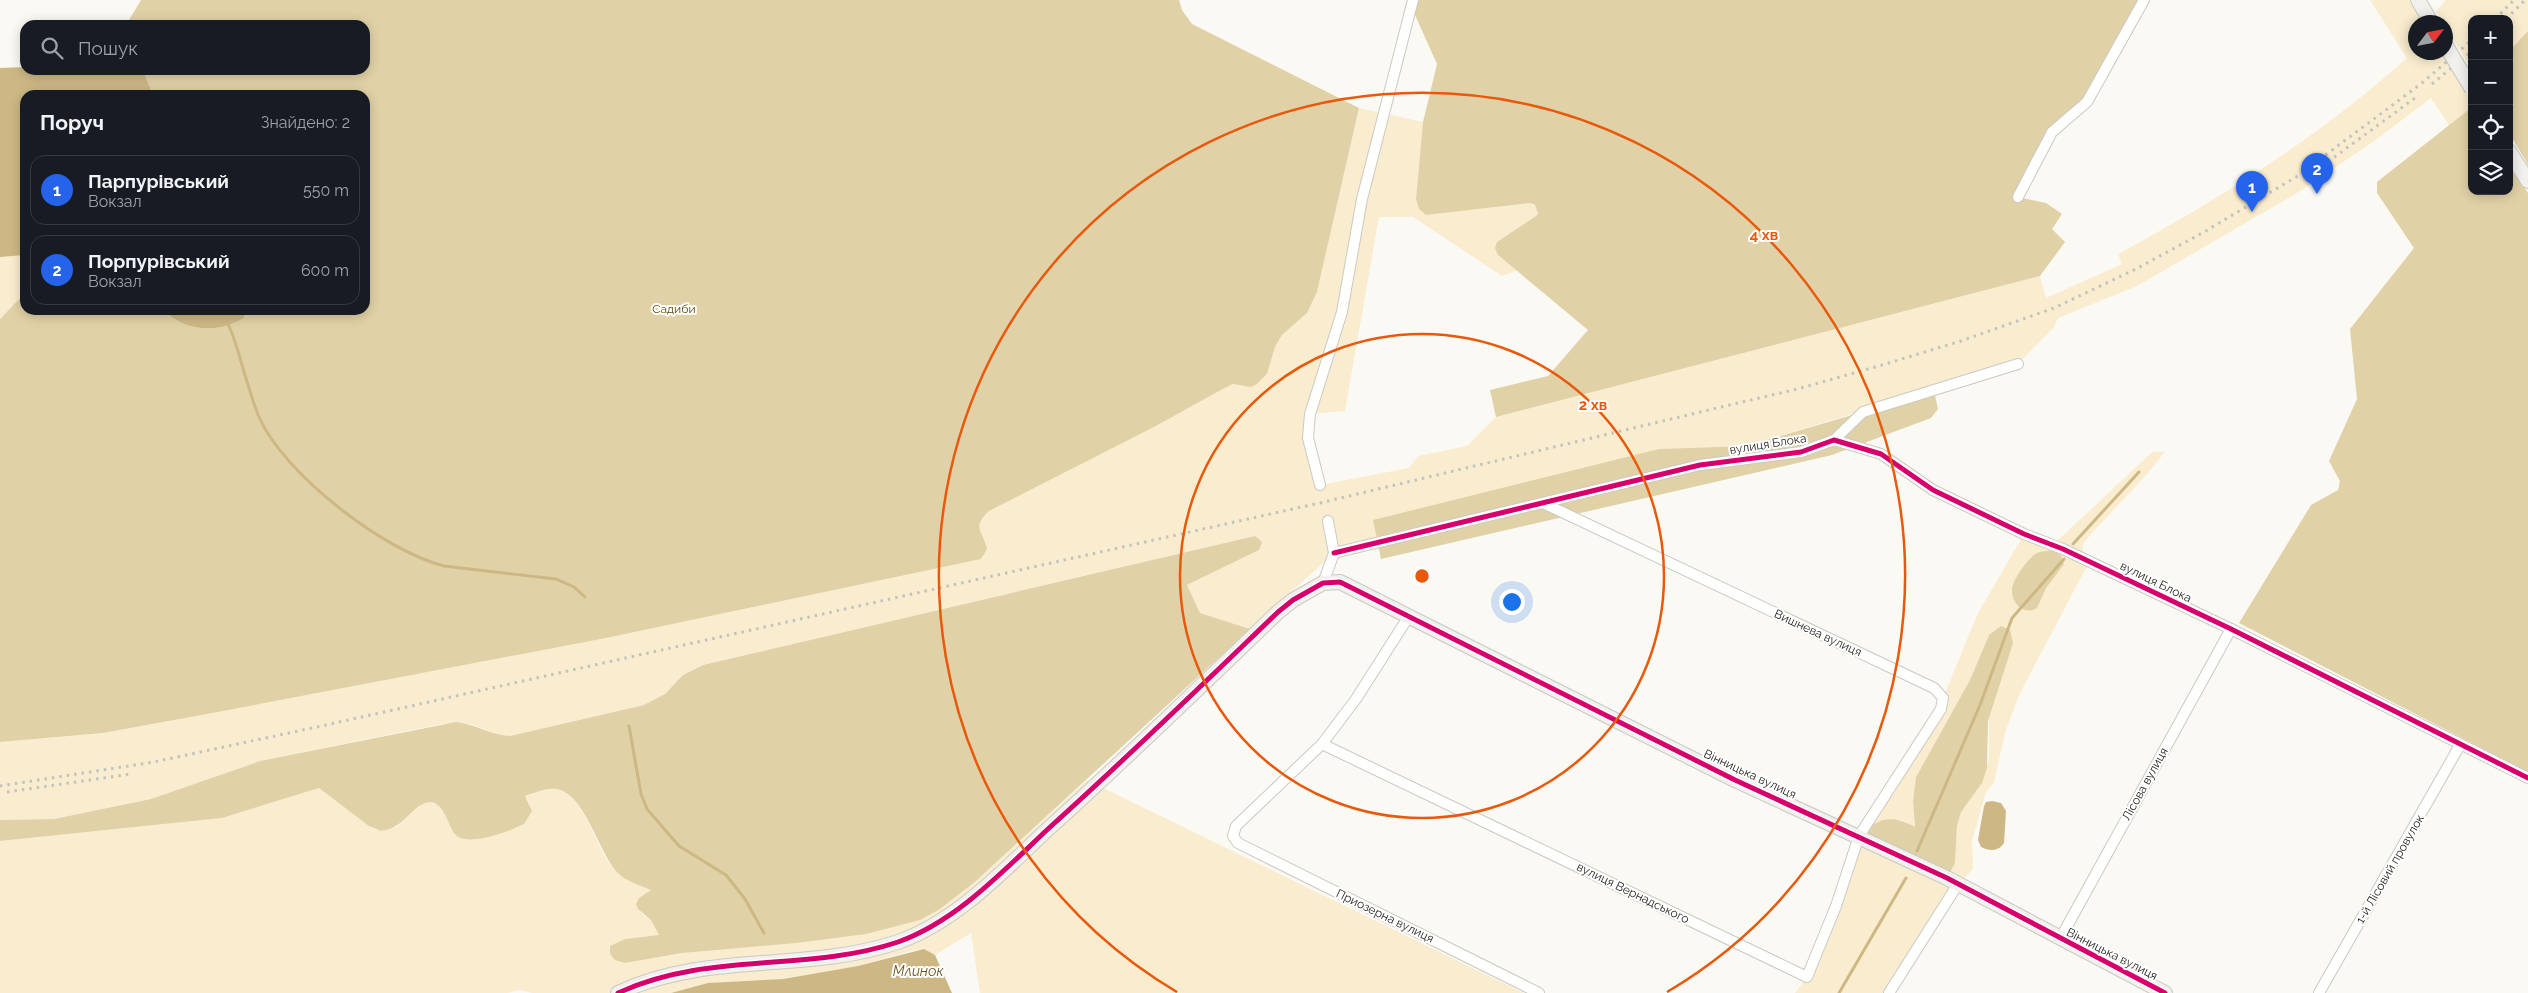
<!DOCTYPE html>
<html lang="uk">
<head>
<meta charset="utf-8">
<style>
  body { margin:0; font-family:Raleway,sans-serif; background:#20242c; color:#f1f3f6 }
  .controls { position:absolute; right:15px; top:15px; display:grid; overflow:hidden; border-radius:10px; box-shadow:0 2px 12px #0003 }
  .controls button { width:45px; height:45px; display:grid; place-items:center; padding:0; border:0; border-bottom:1px solid #363941; background:#171b24; color:#f1f3f6; font:25px sans-serif }
  .compass { position:absolute; left:2408px; top:15px; width:45px; height:45px; border-radius:50%; background:#171b24; box-shadow:0 2px 12px #0003; rotate:58deg }
  .you { position:absolute; left:1511px; top:601px; width:18px; height:18px; margin:-12px; border:4px solid #fff; border-radius:50%; background:#1a73e8; box-shadow:0 0 0 8px #1a73e833 }
  .badge { display:grid; place-items:center; width:32px; height:32px; border-radius:50%; background:#2563eb; color:#fff; font-size:16px; font-weight:700 }
  .pin { position:absolute; translate:-50% -41px; filter:drop-shadow(0 1px 2px #0008) }
  .pin::after { content:''; position:absolute; top:26px; width:18px; height:15px; background:inherit; clip-path:polygon(0 0,100% 0,50% 100%) }
  .list { margin:0; padding:0; list-style:none }
  h2 { display:flex; justify-content:space-between; align-items:center; height:65px; margin:0; padding:0 20px; font-size:21px }
  h2 small { font-size:16px; font-weight:400; color:#9ea1a6 }
  .list li { display:grid; grid-template-columns:32px 1fr auto; gap:15px; align-items:center; box-sizing:border-box; height:70px; margin:0 10px 10px; padding:0 10px; border:1px solid #363941; border-radius:15px }
  .list b { display:block; font-size:19px; white-space:nowrap }
  .list p { margin:0; font-size:16px; white-space:nowrap; color:#9ea1a6 }
  .list em { font-size:16px; font-style:normal; color:#9ea1a6 }
  .icon { flex:none; width:28px; height:28px; fill:none; stroke:currentColor; stroke-width:2; stroke-linecap:round; stroke-linejoin:round }
  .map { position:relative; flex:none; width:2528px; height:993px; overflow:hidden }
  .search { position:absolute; background:#171b24; box-shadow:0 2px 12px #0003; left:20px; top:20px; width:350px; height:55px; display:flex; align-items:center; gap:12px; box-sizing:border-box; padding:0 18px; border-radius:15px; color:#9ea1a6; font-size:19px }
  .panel { position:absolute; background:#171b24; box-shadow:0 2px 12px #0003; left:20px; top:90px; width:350px; height:225px; border-radius:15px }
  .map>svg:first-child { display:block }
</style>
</head>
<body>
<div class="map">
<svg width="2528" height="993" viewBox="0 0 2528 993">
  <rect width="100%" height="100%" fill="#faf9f4"/>
  <g fill="#faedcf" fill-rule="evenodd">
    <path d="M2370 0H2410L2424 22H2416V52L2442 53 2472 102V107L2449 125 2431 98 2377 139 2302 190 2137 286 2058 318 2054 327 2018 364 1746 446 1659 449 1380 542 1334 553 1250 629 1200 613 1187 585 1259 550 1255 536 703 665 683 675 665 694 644 705 510 736 499 735 471 724H441L260 761 151 799 54 819 0 820V742L103 733 606 638 981 559 986 544 978 532 980 523 989 511 1154 427 1221 390 1233 384 1251 386 1257 384 1267 374 1275 347 1282 335 1307 313 1317 292 1359 108 1423 122 1416 199 1426 215 1530 203 1538 208V213L1498 255 1518 270 1502 276 1413 217H1379L1345 411 1311 414 1308 429 1320 485 1409 468 1418 456 1467 446 1496 417 2040 276 2046 298 2122 264 2118 254C2221 198 2319 137 2407 58Z"/>
    <polygon points="2446,0 2528,0 2528,31 2509,51 2509,19 2472,19 2472,71 2446,27 2446,22 2443,22 2436,11"/>
    <polygon points="25,255 25,293 0,319 0,257"/>
    <path d="M2165 451C2142 484 2108 513 2082 545L2087 566 2019 695 2005 733 1994 782 1986 792 1972 841 1973 869 1958 884 1889 993H1795L1807 977 1859 836 1943 698 1977 615 2024 534 2053 545 2152 452ZM1989 635V760L1977 790 1961 811 1957 826 1955 864 1883 820H1902L1915 827 1913 801 1916 777 1970 680Z"/>
    <path d="M1087 780 1524 993H980L971 933 935 955 924 949 915 950 858 966 782 979 708 983 671 993H532L519 990 508 993H0V841L222 818 319 788 376 830 398 826 424 802 436 803 444 811 452 829 474 840 524 824 529 803 525 796C535 793 545 788 555 789 582 791 596 846 610 864 620 877 636 884 651 890L639 898 642 914 651 920 660 935 625 939V963L682 953 976 881Z"/>
  </g>
  <g fill="#e1d1a7">
    <path d="M141 0H1179L1182 10 1192 24 1359 108 1317 292 1307 313 1282 335 1275 347 1267 374 1257 384 1251 387 1233 384 1221 390 1154 427 989 511C971 529 983 530 987 549L981 559 606 638 223 711 103 733 0 742V319L25 293V310H163C186 332 217 334 244 318L245 310H365V95H153L143 70H365V25H126Z"/>
    <polygon points="1413,0 2144,0 2087,102 2058,126 2018,197 2046,203 2062,214 2052,229 2065,242 2040,276 1496,417 1490,390 1548,376 1588,330 1498,255 1495,248 1497,242 1536,216 1538,213 1535,205 1530,203 1426,215 1419,209 1416,199 1423,122 1437,64 1411,6"/>
    <polygon points="2528,31 2528,165 2509,133 2509,51"/>
    <polygon points="2472,107 2472,191 2509,191 2509,163 2528,193 2528,772 2239,623 2311,505 2338,490 2340,481 2329,461 2357,399 2350,329 2414,248 2377,193 2377,182"/>
    <polygon points="1934,391 1938,409 1931,418 1832,455 1381,559 1373,520 1659,449 1746,446"/>
    <path d="M1255 536 1262 542 1259 550 1187 585 1200 613 1250 629 976 881 940 909 920 920 866 934 796 943 682 953 625 963 615 960 610 954V946L625 939 659 935 651 920 638 909 636 904 639 898 651 890C639 885 625 881 617 872 599 853 584 792 556 789 545 788 535 793 525 796L532 811 524 824C509 831 465 849 454 833 447 822 446 810 435 803 415 797 408 828 381 831L369 826 319 788 222 818 0 841V820L54 819 151 799 260 761 456 722C475 724 491 735 510 736L644 705 665 694 683 675 703 665Z"/>
    <path d="M2053 550 2061 555 2064 564 2046 588 2037 608C2024 616 2011 603 2012 589 2013 579 2029 557 2037 553 2042 551 2048 551 2053 550Z"/>
    <path d="M2001 626 2010 630 2013 643 1988 721 1987 768 1982 783 1961 812 1957 826 1955 863 1947 878 1859 836C1878 818 1891 814 1915 827L1913 801 1916 777 1970 680 1989 635Z"/>
  </g>
  <g fill="#cdb885">
    <polygon points="25,67 25,70 143,70 153,95 25,95 25,255 0,257 0,68"/>
    <path d="M163 310H245L244 318C217 334 186 332 163 310Z"/>
    <path d="M1992 801 2001 803 2006 811 2004 843C1998 852 1990 851 1981 847L1978 840 1984 806 1986 802Z"/>
    <polygon points="924,949 935,955 952,993 671,993 708,983 783,979 858,966"/>
  </g>
  <g fill="none" stroke-linecap="round" stroke-linejoin="round">
    <g stroke="#cdb885" stroke-width="3">
      <path d="M227 323C232 330 234 340 237 348 244 371 250 395 259 417 284 474 384 551 444 566L556 579 574 587 585 597"/>
      <polyline points="2073,544 2139,472"/>
      <polyline points="629,726 641,794 647,809 679,846 726,875 745,899 764,933"/>
      <polyline points="1917,851 1980,705 2012,618 2064,559"/>
      <polyline points="1839,993 1906,878"/>
    </g>
    <defs>
      <g id="street">
        <polyline points="2018,197 2052,132 2087,102 2144,0"/>
        <polyline points="1834,440 1863,412 2018,364"/>
        <polyline points="1320,485 1308,438 1310,414 1342,312 1362,199 1413,0"/>
        <polyline points="1334,553 1700,465 1801,452 1834,440 1881,454 1933,490 2024,534 2063,549 2231,629 2528,778"/>
        <polyline points="1323,583 1334,553 1328,521"/>
        <polyline points="1409,616 1356,699 1322,744 1236,826 1233,836 1238,843 1539,993"/>
        <polyline points="1322,744 1807,977 1836,906 1859,836 1941,709 1943,698 1934,688 1543,503"/>
        <polyline points="2060,939 2231,629"/>
        <polyline points="1889,993 1958,884"/>
        <polyline points="2319,993 2460,745"/>
      </g>
      <g id="secondary">
        <polyline points="2418,0 2431,22"/>
        <polyline points="2509,151 2528,181"/>
        <path d="M618 993C708 951 805 973 898 942 957 921 1004 870 1049 828 1127 758 1202 685 1278 612L1293 600 1323 583 1340 582 1354 589 1735 780 1947 878 2165 993"/>
      </g>
    </defs>
    <use href="#street" stroke="#cac9c4" stroke-width="12"/>
    <use href="#secondary" stroke="#cac9c4" stroke-width="16"/>
    <use href="#street" stroke="#fefefd" stroke-width="10"/>
    <use href="#secondary" stroke="#f2f0ed" stroke-width="14"/>
    <g stroke="#c2c2c0" stroke-width="3" stroke-dasharray="2.5 5" stroke-linecap="butt">
      <polyline points="2495,19 2514,0"/>
      <polyline points="2506,19 2525,0"/>
      <polyline points="2432,84 2472,51"/>
      <polyline points="2310,175 2415,98"/>
      <polyline points="0,786 154,762 326,725 1324,502 1801,388 1882,365 1961,341 2054,308 2136,269 2204,232 2296,177 2422,83 2472,40"/>
      <polyline points="7,792 131,774"/>
    </g>
    <defs>
      <polyline id="secondary-bridge" points="2446,46 2472,89"/>
    </defs>
    <use href="#secondary-bridge" stroke="#cac9c4" stroke-width="16" stroke-linecap="butt"/>
    <use href="#secondary-bridge" stroke="#f2f0ed" stroke-width="14"/>
    <defs>
      <g id="cycleway">
        <polyline points="1334,553 1700,465 1801,452 1834,440 1881,454 1933,490 2024,534 2063,549 2231,629 2528,778"/>
        <path d="M618 993C708 951 805 973 898 942 957 921 1004 870 1049 828 1127 758 1202 685 1278 612L1293 600 1323 583 1340 582 1354 589 1735 780 1947 878 2165 993"/>
      </g>
    </defs>
    <use href="#cycleway" stroke="#fff" stroke-width="8"/>
    <use href="#cycleway" stroke="#d6006c" stroke-width="5"/>
  </g>
  <g fill="none" stroke="#e8590c" stroke-width="2.5">
    <circle cx="1422" cy="576" r="242"/>
    <path d="M1177 992A483 483 0 1 1 1667 992"/>
  </g>
  <g text-anchor="middle" dominant-baseline="central" stroke-width="4" stroke-linejoin="round" paint-order="stroke">
    <g font-size="12" fill="#5c480f" stroke="#fff">
      <text x="674" y="309">Садиби</text>
    </g>
    <g font-size="12" fill="#221f1a" stroke="#fff">
      <text transform="translate(1768 444) rotate(-9)">вулиця Блока</text>
      <text transform="translate(2156 582) rotate(26)">вулиця Блока</text>
      <text transform="translate(1818 633) rotate(25)">Вишнева вулиця</text>
      <text transform="translate(1750 774) rotate(25)">Вінницька вулиця</text>
      <text transform="translate(2145 784) rotate(-61)">Лісова вулиця</text>
      <text transform="translate(2390 869) rotate(-60)">1-й Лісовий провулок</text>
      <text transform="translate(1633 893) rotate(26)">вулиця Вернадського</text>
      <text transform="translate(1385 916) rotate(26)">Приозерна вулиця</text>
      <text transform="translate(2112 954) rotate(27)">Вінницька вулиця</text>
    </g>
    <g font-size="14" font-style="italic" fill="#69541e" stroke="#fff">
      <text x="918" y="971">Млинок</text>
    </g>
  </g>
  <circle cx="1422" cy="576" r="8" fill="#e8590c" stroke="#fff" stroke-width="2.5"/>
  <g font-size="15" text-anchor="middle" font-weight="bold" fill="#e8590c" stroke="#fff" stroke-width="4" stroke-linejoin="round" paint-order="stroke">
    <text x="1764" y="240">4 хв</text>
    <text x="1593" y="410">2 хв</text>
  </g>
</svg>
<div class="controls">
<button>+</button>
<button>−</button>
<button><svg class="icon" aria-label="locate" viewBox="0 0 24 24"><circle cx="12" cy="12" r="6"/><path d="M12 2v4M12 18v4M2 12h4M18 12h4"/></svg></button>
<button><svg class="icon" aria-label="layers" viewBox="0 0 24 24"><path d="M12 4l9 5-9 5-9-5zM3 14l9 5 9-5"/></svg></button>
</div>
<svg class="compass" viewBox="-18 -18 36 36"><path d="M0-13l5 13h-10z" fill="#e53935"/><path d="M0 13l5-13h-10z" fill="#9ea1a6"/></svg>
<div class="you"></div>
<div class="pin badge" style="left:2252px;top:212px">1</div>
<div class="pin badge" style="left:2317px;top:194px">2</div>
<div class="search"><svg class="icon" aria-label="search" viewBox="0 0 24 24"><circle cx="10" cy="10" r="6"/><path d="M15 15l6 6"/></svg>Пошук</div>
<section class="panel">
<h2>Поруч<small>Знайдено: 2</small></h2>
<ul class="list">
<li><span class="badge">1</span><div><b>Парпурівський</b><p>Вокзал</p></div><em>550 m</em></li>
<li><span class="badge">2</span><div><b>Порпурівський</b><p>Вокзал</p></div><em>600 m</em></li>
</ul>
</section>
</div>
</body>
</html>
